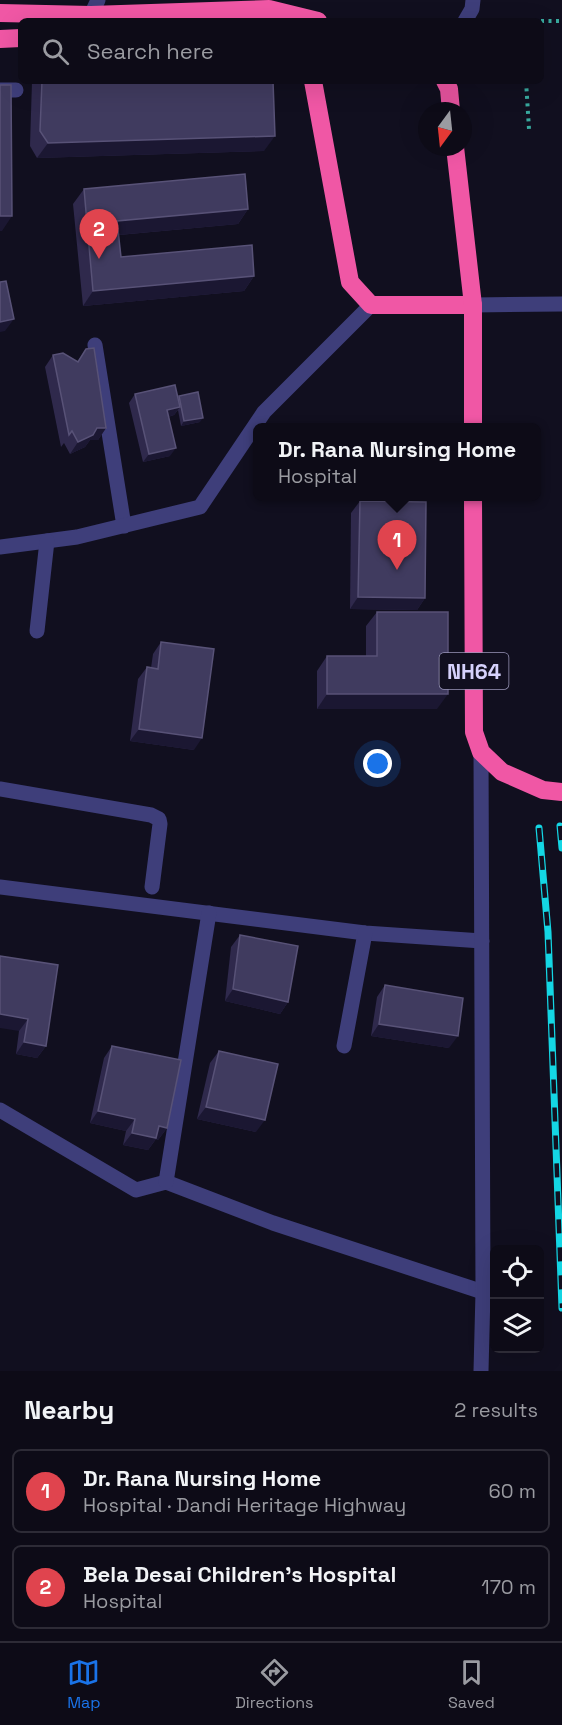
<!DOCTYPE html>
<html lang="en">
<head>
<meta charset="utf-8">
<style>
  body { margin:0; font-family:"Space Grotesk",sans-serif; background:#161420; color:#f1f3f6 }
  .controls { position:absolute; right:18px; bottom:18px; display:grid; overflow:hidden; border-radius:9px; box-shadow:0 6px 24px #0002 }
  .controls button { width:54px; height:54px; display:grid; place-items:center; padding:0; border:0; border-bottom:2px solid #2d2b36; background:#0d0b17; color:#f1f3f6; font:30px sans-serif }
  .compass { position:absolute; left:418px; top:102px; width:54px; height:54px; border-radius:50%; background:#0d0b17; box-shadow:0 6px 24px #0002; rotate:195deg }
  .you { position:absolute; left:378px; top:764px; width:21px; height:21px; margin:-15px; border:4px solid #fff; border-radius:50%; background:#1a73e8; box-shadow:0 0 0 9px #1a73e833 }
  .badge { display:grid; place-items:center; width:39px; height:39px; border-radius:50%; background:#1a73e8; color:#fff; font-size:20px; font-weight:700 }
  .pin { position:absolute; translate:-50% -50px; filter:drop-shadow(0 2px 3px #0008) }
  .pin::after { content:''; position:absolute; top:32px; width:21px; height:18px; background:inherit; clip-path:polygon(0 0,100% 0,50% 100%) }
  .popup { position:absolute; left:253px; top:423px; width:288px; height:78px; box-sizing:border-box; display:grid; place-content:center; border-radius:9px; background:#0d0b17; filter:drop-shadow(0 2px 4px #0005); font-size:20px; white-space:nowrap; color:#9a9ba1 }
  .popup b { font-size:22px; color:#f1f3f6 }
  .popup::after { content:''; position:absolute; left:50%; top:100%; margin-left:-12px; border:12px solid transparent; border-top-color:#0d0b17 }
  .list { margin:0; padding:0; list-style:none }
  h2 { display:flex; justify-content:space-between; align-items:center; height:78px; margin:0; padding:0 24px; font-size:26px }
  h2 small { font-size:20px; font-weight:400; color:#9a9ba1 }
  .list li { display:grid; grid-template-columns:39px 1fr auto; gap:18px; align-items:center; box-sizing:border-box; height:84px; margin:0 12px 12px; padding:0 12px; border:2px solid #2d2b36; border-radius:9px }
  .list b { display:block; font-size:22px; white-space:nowrap }
  .list p { margin:0; font-size:20px; white-space:nowrap; color:#9a9ba1 }
  .list em { font-size:20px; font-style:normal; color:#9a9ba1 }
  .icon { flex:none; width:33px; height:33px; fill:none; stroke:currentColor; stroke-width:2; stroke-linecap:round; stroke-linejoin:round }
  .map { position:relative; flex:none; width:562px; height:1371px; overflow:hidden }
  .search { position:absolute; background:#0d0b17; box-shadow:0 6px 24px #0002; left:18px; right:18px; top:18px; height:66px; display:flex; align-items:center; gap:15px; box-sizing:border-box; padding:0 21px; border-radius:9px; color:#9a9ba1; font-size:22px }
  .sheet { height:270px; background:#0d0b17 }
  nav { display:flex; justify-content:space-around; align-items:center; box-sizing:border-box; height:84px; border-top:2px solid #2d2b36; background:#0d0b17; font-size:16px; color:#9a9ba1 }
  nav a { display:grid; justify-items:center; gap:3px }
  nav .on { color:#1a73e8 }
  .map>svg:first-child { display:block }
</style>
</head>
<body>
<div class="map">
<svg width="562" height="1371" viewBox="0 0 562 1371">
  <rect width="100%" height="100%" fill="#110f1f"/>
  <g fill="none" stroke-linecap="round" stroke-linejoin="round">
    <g stroke="#38a89d" stroke-width="4" stroke-dasharray="3 4.5" stroke-linecap="butt">
      <polyline points="541,21 562,21"/>
      <polyline points="526,81 529,129"/>
    </g>
    <g stroke="#3e3e7a" stroke-width="15">
      <polyline points="91,15 98,0"/>
      <polyline points="465,21 472,9 473,0"/>
      <polyline points="0,90 16,90"/>
      <polyline points="473,305 562,304"/>
      <polyline points="95,345 124,526"/>
      <polyline points="0,547 77,537 200,507 264,412 371,305"/>
      <polyline points="37,631 47,541"/>
      <polyline points="0,789 151,815 159,819 160,824 152,887"/>
      <polyline points="0,887 365,933 482,941"/>
      <polyline points="344,1046 365,933"/>
      <polyline points="0,1110 136,1190 166,1182 273,1223 483,1292"/>
      <polyline points="166,1182 209,913"/>
      <polyline points="481,1371 483,1292 481,752"/>
    </g>
    <g stroke="#f057a5" stroke-width="18">
      <polyline points="0,13 91,15 269,9 318,21"/>
      <polyline points="0,39 21,38"/>
      <polyline points="313,81 350,282 371,305 473,305"/>
      <polyline points="445,81 449,89 451,111"/>
      <polyline points="455,147 473,305 473,428"/>
      <polyline points="473,496 474,732 481,752 502,772 543,790 562,792"/>
    </g>
    <defs>
      <g id="rail">
        <polyline points="560,826 562,848"/>
        <polyline points="539,828 548,932 562,1308"/>
      </g>
    </defs>
    <use href="#rail" stroke="#14d6e4" stroke-width="7"/>
    <use href="#rail" stroke="#110f1f" stroke-width="4.5" stroke-dasharray="14" stroke-linecap="butt"/>
  </g>
  <g fill="#2f294c">
    <polygon points="32,81 273,81 264,151 37,158 30,146"/>
    <polygon points="84,189 248,209 238,224 119,235 121,257 254,276 244,291 83,306 73,204"/>
    <polygon points="86,349 106,428 98,440 90,440 85,447 70,454 64,443 61,447 45,367 53,355 77,362"/>
    <polygon points="135,394 178,397 179,396 200,422 181,426 178,410 174,415 168,417 170,456 143,462 129,403"/>
    <polygon points="360,501 425,598 417,610 350,609 351,513"/>
    <polygon points="377,612 437,709 317,709 317,671 327,656 366,656 366,626"/>
    <polygon points="161,642 194,750 130,741 138,679 147,667 151,668 153,654"/>
    <polygon points="240,935 288,1002 280,1014 225,1001 231,947"/>
    <polygon points="0,956 46,1046 37,1058 16,1054 19,1031"/>
    <polygon points="385,985 449,1048 371,1036 377,997"/>
    <polygon points="112,1046 167,1128 158,1140 156,1139 148,1150 123,1145 126,1131 90,1123 104,1058"/>
    <polygon points="219,1051 256,1132 197,1119 210,1063"/>
  </g>
  <g fill="#1b1732">
    <polygon points="275,136 264,151 37,158 48,143"/>
    <polygon points="248,209 238,224 107,236 117,221"/>
    <polygon points="0,216 12,216 2,231 0,231"/>
    <polygon points="254,276 244,291 83,306 93,291"/>
    <polygon points="14,319 5,331 0,332 0,322"/>
    <polygon points="180,407 174,415 161,419 167,410"/>
    <polygon points="203,418 200,422 181,426 184,421"/>
    <polygon points="97,428 106,428 98,440 90,440 85,447 70,454 78,442"/>
    <polygon points="176,448 170,456 143,462 149,454"/>
    <polygon points="358,597 425,598 417,610 350,609"/>
    <polygon points="327,694 448,694 437,709 317,709"/>
    <polygon points="139,729 202,738 194,750 130,741"/>
    <polygon points="233,989 288,1002 280,1014 225,1001"/>
    <polygon points="0,1014 28,1019 19,1031 0,1028"/>
    <polygon points="379,1024 458,1036 449,1048 371,1036"/>
    <polygon points="24,1042 46,1046 37,1058 16,1054"/>
    <polygon points="206,1107 265,1120 256,1132 197,1119"/>
    <polygon points="98,1111 135,1119 126,1131 90,1123"/>
    <polygon points="159,1126 167,1128 158,1140 156,1139 148,1150 123,1145 132,1133"/>
  </g>
  <g fill="#403b5f" stroke="#585277" stroke-width="1.5">
    <polygon points="42,81 273,81 275,136 48,143 40,131"/>
    <polygon points="0,85 11,85 12,216 0,216"/>
    <polygon points="245,174 248,209 117,221 121,257 252,245 254,276 93,291 84,189"/>
    <polygon points="6,281 14,319 0,322 0,282"/>
    <polygon points="94,348 106,428 97,428 93,435 78,442 72,431 69,435 53,355 63,353 78,362 86,349"/>
    <polygon points="175,385 180,407 167,410 176,448 149,454 135,394"/>
    <polygon points="198,392 203,418 184,421 179,396"/>
    <polygon points="360,501 426,502 425,598 358,597"/>
    <polygon points="377,612 448,612 448,694 327,694 327,656 377,656"/>
    <polygon points="161,642 214,649 202,738 139,729 147,667 158,669"/>
    <polygon points="240,935 298,946 288,1002 233,989"/>
    <polygon points="0,956 58,965 46,1046 24,1042 28,1019 0,1014"/>
    <polygon points="385,985 463,998 458,1036 379,1024"/>
    <polygon points="112,1046 181,1060 167,1128 159,1126 156,1138 132,1133 135,1119 98,1111"/>
    <polygon points="219,1051 278,1064 265,1120 206,1107"/>
  </g>
  <g text-anchor="middle" dominant-baseline="central" stroke-width="4.5" stroke-linejoin="round" paint-order="stroke">
    <rect fill="#110f1f" stroke="#9a97b9" stroke-width="1.5" x="439.5" y="653" width="69" height="36" rx="4.5"/>
    <g font-size="21" font-weight="bold" fill="#d5d1fb">
      <text x="474" y="671">NH64</text>
    </g>
  </g>
</svg>
<div class="controls">
<button><svg class="icon" aria-label="locate" viewBox="0 0 24 24"><circle cx="12" cy="12" r="6"/><path d="M12 2v4M12 18v4M2 12h4M18 12h4"/></svg></button>
<button><svg class="icon" aria-label="layers" viewBox="0 0 24 24"><path d="M12 4l9 5-9 5-9-5zM3 14l9 5 9-5"/></svg></button>
</div>
<svg class="compass" viewBox="-18 -18 36 36"><path d="M0-13l5 13h-10z" fill="#e53935"/><path d="M0 13l5-13h-10z" fill="#9a9ba1"/></svg>
<div class="you"></div>
<div class="pin badge" style="left:397px;top:570px;background:#e0444e">1</div>
<div class="popup"><b>Dr. Rana Nursing Home</b>Hospital</div>
<div class="pin badge" style="left:99px;top:259px;background:#e0444e">2</div>
<div class="search"><svg class="icon" aria-label="search" viewBox="0 0 24 24"><circle cx="10" cy="10" r="6"/><path d="M15 15l6 6"/></svg>Search here</div>
</div>
<section class="sheet">
<h2>Nearby<small>2 results</small></h2>
<ul class="list">
<li><span class="badge" style="background:#e0444e">1</span><div><b>Dr. Rana Nursing Home</b><p>Hospital · Dandi Heritage Highway</p></div><em>60 m</em></li>
<li><span class="badge" style="background:#e0444e">2</span><div><b>Bela Desai Children's Hospital</b><p>Hospital</p></div><em>170 m</em></li>
</ul>
</section>
<nav>
<a class="on"><svg class="icon" aria-label="map" viewBox="0 0 24 24"><path d="M3 6l6-2 6 2 6-2v14l-6 2-6-2-6 2zM9 4v14M15 6v14"/></svg>Map</a>
<a><svg class="icon" aria-label="directions" viewBox="0 0 24 24"><path d="M12 3l9 9-9 9-9-9zM9 14v-3h6M13 9l2 2-2 2"/></svg>Directions</a>
<a><svg class="icon" aria-label="saved" viewBox="0 0 24 24"><path d="M7 4h10v16l-5-4-5 4z"/></svg>Saved</a>
</nav>
</body>
</html>
